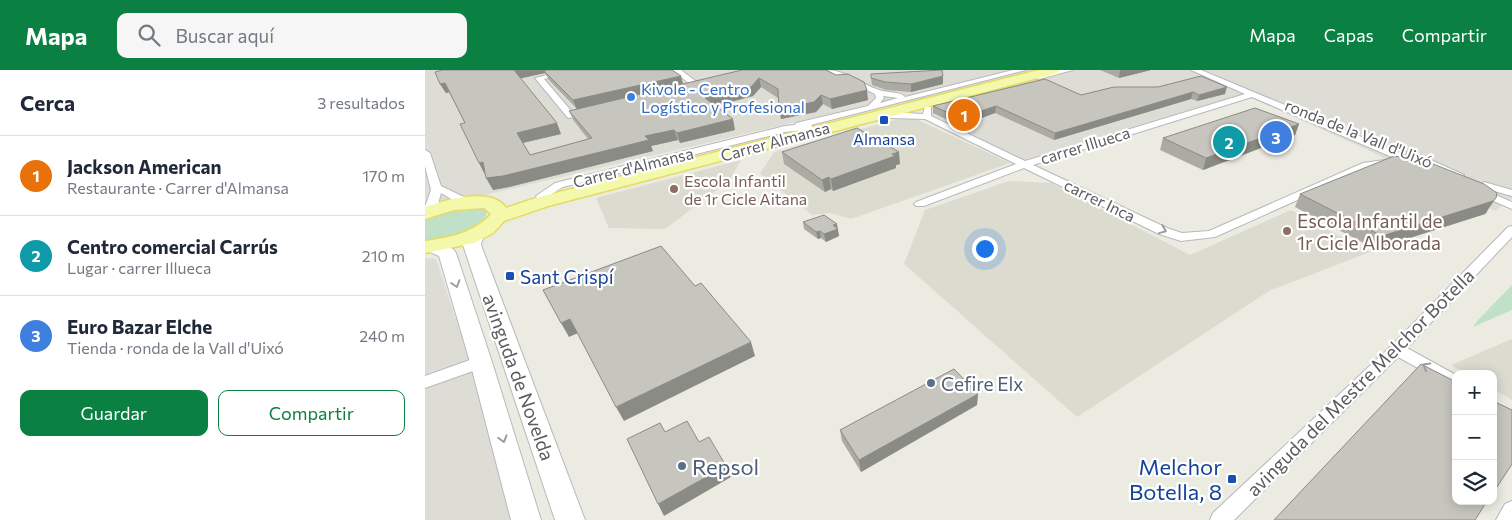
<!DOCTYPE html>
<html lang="es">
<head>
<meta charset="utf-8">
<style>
  body { margin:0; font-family:Commissioner,sans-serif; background:#f6f6f7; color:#1f2937 }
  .controls { position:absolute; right:15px; bottom:15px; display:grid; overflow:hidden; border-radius:10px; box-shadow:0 2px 12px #0003 }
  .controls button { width:45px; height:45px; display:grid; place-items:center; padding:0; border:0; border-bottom:1px solid #e0e1e3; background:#fff; color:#1f2937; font:25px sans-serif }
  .you { position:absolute; left:559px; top:178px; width:18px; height:18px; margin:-12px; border:4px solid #fff; border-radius:50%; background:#1a73e8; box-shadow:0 0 0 8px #1a73e833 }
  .badge { display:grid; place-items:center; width:32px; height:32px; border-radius:50%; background:#0b8043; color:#fff; font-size:16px; font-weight:700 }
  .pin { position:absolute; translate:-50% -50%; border:2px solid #fff; box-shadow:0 1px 5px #0006 }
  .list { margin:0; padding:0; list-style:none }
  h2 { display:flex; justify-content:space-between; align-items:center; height:65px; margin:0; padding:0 20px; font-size:21px }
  h2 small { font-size:16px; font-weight:400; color:#747a83 }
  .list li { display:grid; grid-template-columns:32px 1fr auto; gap:15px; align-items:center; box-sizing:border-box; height:80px; padding:0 20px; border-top:1px solid #e0e1e3 }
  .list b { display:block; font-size:19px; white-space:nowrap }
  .list p { margin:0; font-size:16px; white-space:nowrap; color:#747a83 }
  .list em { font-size:16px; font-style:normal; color:#747a83 }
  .actions { display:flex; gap:10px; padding:15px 20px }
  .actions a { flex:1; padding:11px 0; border:1px solid #0b8043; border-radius:10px; text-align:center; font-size:18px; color:#0b8043 }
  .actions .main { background:#0b8043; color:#fff }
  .icon { flex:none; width:28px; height:28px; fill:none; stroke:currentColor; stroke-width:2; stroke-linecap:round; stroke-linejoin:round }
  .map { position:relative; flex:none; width:1087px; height:450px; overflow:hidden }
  header { display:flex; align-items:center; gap:30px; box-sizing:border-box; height:70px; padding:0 25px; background:#0b8043; color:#fff }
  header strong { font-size:24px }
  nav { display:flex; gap:28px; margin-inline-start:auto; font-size:18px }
  .search { width:350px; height:45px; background:#f6f6f7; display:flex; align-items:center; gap:12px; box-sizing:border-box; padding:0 18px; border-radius:10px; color:#747a83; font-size:19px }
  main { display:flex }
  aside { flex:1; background:#fff }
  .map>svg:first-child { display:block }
</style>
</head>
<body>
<header>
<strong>Mapa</strong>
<div class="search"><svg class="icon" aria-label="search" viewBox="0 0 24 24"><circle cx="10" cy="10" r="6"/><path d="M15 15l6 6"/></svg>Buscar aquí</div>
<nav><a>Mapa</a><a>Capas</a><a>Compartir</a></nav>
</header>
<main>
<aside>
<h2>Cerca<small>3 resultados</small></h2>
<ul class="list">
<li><span class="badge" style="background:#e8710a">1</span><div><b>Jackson American</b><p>Restaurante · Carrer d'Almansa</p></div><em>170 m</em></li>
<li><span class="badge" style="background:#0f9aa8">2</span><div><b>Centro comercial Carrús</b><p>Lugar · carrer Illueca</p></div><em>210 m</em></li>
<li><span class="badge" style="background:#3f7fe0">3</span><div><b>Euro Bazar Elche</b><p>Tienda · ronda de la Vall d'Uixó</p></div><em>240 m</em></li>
</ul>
<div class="actions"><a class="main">Guardar</a><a>Compartir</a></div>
</aside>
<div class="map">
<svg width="1087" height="450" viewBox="0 0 1087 450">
  <rect width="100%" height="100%" fill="#ecebe2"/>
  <g fill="#ddddd6">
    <polygon points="0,0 1087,0 1087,129 1070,141 979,99 943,80 817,24 599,90 473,28 0,139"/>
    <polygon points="0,188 11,189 98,450 0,450"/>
  </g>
  <g fill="#dbdbd0">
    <polygon points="474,49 491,49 585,93 426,149 405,143 387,145 335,104 349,82"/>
    <polygon points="316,90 304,111 240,159 184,158 171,128"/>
    <polygon points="584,111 626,113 765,185 866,140 945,182 844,221 652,347 479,194 500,140"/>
    <polygon points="1087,269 1087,330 1068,319 1068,304 1041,304 1026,295"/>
  </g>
  <g fill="#c0e1c7">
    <path d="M54 136 62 142C58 162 17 169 0 170V147L12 142Z"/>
    <polygon points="1087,215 1087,240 1048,257 1052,251"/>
  </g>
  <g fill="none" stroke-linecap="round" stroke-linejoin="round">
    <defs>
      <g id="street">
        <polygon points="142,0 157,0 119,9 148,43 168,40 168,44 143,48 110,8"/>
        <polygon points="247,0 256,0 277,16 270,18"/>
        <path d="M401 0C420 0 436 14 454 20 462 23 475 21 480 27L588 0H601L386 55 388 57 387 59 360 62 138 117 120 128H112L111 126 130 113 360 56 370 55 371 53 443 36 451 28 450 24ZM458 26 473 28 455 33 459 28Z"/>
        <polygon points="635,0 648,0 614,9 610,7"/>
        <polygon points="766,0 776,0 982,86 982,82 988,82 1039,105 1038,107 1030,107 996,92 996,96 988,96 827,27 608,95 742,158 757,163 784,161 938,93 967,89 972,92 967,95 944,98 790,167 756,171 734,164 599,98 499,136 491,136 489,134 491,132 591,94 500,49 466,48 462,45 466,42 498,44 500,37 506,37 506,46 600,91 820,24"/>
        <polygon points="0,80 5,83 16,116 45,130 47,132 45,134 33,133 16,123 13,134 6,144 0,145 0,137 6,120 0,96"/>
        <polygon points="1059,112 1087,120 1087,126 1055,117 1054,115"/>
        <polygon points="1054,118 1087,132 1087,139 1050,123 1049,121"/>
        <polygon points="1087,156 1087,167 982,278 1031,305 1031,319 973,287 809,450 785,450 788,443 967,275 1083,157"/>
        <polygon points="56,286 62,288 64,292 62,296 0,318 0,306"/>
        <polygon points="1087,431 1087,450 1071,450 1080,434"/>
      </g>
      <g id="secondary">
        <polygon points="50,159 56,160 59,164 56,175 160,450 130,450 38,175 44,160"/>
        <polygon points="7,172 28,179 31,183 67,292 116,450 86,450 45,292 14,186 0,180 1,173"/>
      </g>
      <path id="primary" d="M614 0H634L632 3 123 136 79 151 68 163 49 173 0 183V171C23 168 50 163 66 144L59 138 29 140 0 149V137C20 130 67 116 81 138L111 128Z"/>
    </defs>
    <use href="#street" stroke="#b7b8bd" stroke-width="2"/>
    <use href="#secondary" stroke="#b7b9bf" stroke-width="2"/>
    <use href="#primary" stroke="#e5db62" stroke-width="3"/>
    <use href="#street" fill="#fff" fill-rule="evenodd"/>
    <use href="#secondary" fill="#fff" fill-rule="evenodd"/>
    <use href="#primary" fill="#f4f8ab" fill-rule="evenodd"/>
  </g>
  <g fill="#abaaa3" fill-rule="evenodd">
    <path d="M17 0H247L256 6 258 14 317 0 443 30 407 39 398 34 391 42 356 49 353 28 336 17 328 26 290 36 310 60 255 73 253 70 226 76 228 81 84 117 68 120 61 105 40 53 24 22 21 23 15 14ZM120 3 124 10 152 39 144 41 149 51 163 69 105 85 98 73 136 64 95 8Z"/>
    <polygon points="675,0 726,0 694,8"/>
    <polygon points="518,6 518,14 486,22 461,20 447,15 446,8"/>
    <polygon points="689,17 800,24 772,31 766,29 629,70 570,43 535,56 508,43 508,36 656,25"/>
    <polygon points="874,54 870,65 778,100 735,80 738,68"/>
    <polygon points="357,82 475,94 471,95 471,98 408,121 406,119 400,122 359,94"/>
    <polygon points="875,124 1063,141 1060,144 950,179 870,137"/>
    <polygon points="378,152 412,158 414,166 401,172 396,168 393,169 379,159"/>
    <polygon points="553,324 552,335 436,402 417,371 415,360"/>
  </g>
  <g fill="#8b8b85">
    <polygon points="89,0 133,0 119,1 120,3 93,9"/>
    <polygon points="695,0 726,0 694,8"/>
    <polygon points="256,6 258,15 152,40 148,30"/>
    <polygon points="518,6 518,14 486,22 486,14"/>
    <polygon points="334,8 336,17 328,26 283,38 280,28"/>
    <polygon points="20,13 25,22 21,23 15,14"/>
    <polygon points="802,17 800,24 772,31 774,25"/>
    <polygon points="442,20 443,30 407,39 405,29"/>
    <polygon points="768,22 766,29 629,70 630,63"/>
    <polygon points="396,25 398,34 391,42 356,49 354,39"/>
    <polygon points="571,36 570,43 535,56 535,48"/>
    <polygon points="308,49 310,60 255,73 252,63"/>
    <polygon points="132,53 136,64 97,73 92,63"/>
    <polygon points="874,54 870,65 778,100 781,88"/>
    <polygon points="249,60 253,70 226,76 228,81 84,117 68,120 61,108 220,66"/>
    <polygon points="474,82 475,94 471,95 471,98 408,121 406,109"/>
    <polygon points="58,92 60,105 54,93"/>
    <polygon points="404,107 406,119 400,122 397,110"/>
    <polygon points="1071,128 1060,144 950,179 957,166"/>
    <polygon points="412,154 414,166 401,172 399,164 408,155"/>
    <polygon points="395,161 396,168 393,169 391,162"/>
    <polygon points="145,249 153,263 144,267 136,253"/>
    <polygon points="326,272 330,286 199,351 191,337"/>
    <polygon points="553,324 552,335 436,402 434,390"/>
    <polygon points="301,396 306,407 239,446 233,434"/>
  </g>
  <g fill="#c7c6be" stroke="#8b8b85">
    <polygon points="17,0 89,0 132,53 92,63 105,85 167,68 144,41 317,0 401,0 411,5 423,4 439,12 442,20 405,29 396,25 389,32 354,39 353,19 334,8 326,17 280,28 308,49 252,63 249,60 220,66 224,70 78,106 61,108 58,92 54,93 35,54 40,53 20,13 15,14 10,2"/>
    <polygon points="122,0 247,0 256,6 148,30 119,1"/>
    <polygon points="517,0 518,6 486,14 460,12 446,8 446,4"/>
    <polygon points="776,6 802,17 774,25 768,22 630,63 571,36 535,48 508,36 620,9 656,25 689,17 733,17"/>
    <polygon points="830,38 874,54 781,88 738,68"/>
    <polygon points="432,58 474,82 467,84 470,86 406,109 404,107 397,110 357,82"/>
    <polygon points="969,86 998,90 1059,114 1072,123 1071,128 1068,131 957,166 875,124"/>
    <polygon points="399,145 412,154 408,155 413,159 399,164 395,161 391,162 378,152"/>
    <polygon points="236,176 270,216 276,213 326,272 191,337 145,249 136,253 118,220"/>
    <polygon points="996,294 1031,312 1031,431 1062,431 1050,450 849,450"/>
    <polygon points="529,299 553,324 434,390 415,360"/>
    <polygon points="1068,331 1087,340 1087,394 1068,423"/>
    <polygon points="262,351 274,372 284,367 301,396 233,434 202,369 235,353 240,362"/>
  </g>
  <defs><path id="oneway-chevron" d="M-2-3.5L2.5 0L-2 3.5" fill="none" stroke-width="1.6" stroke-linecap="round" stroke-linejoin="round" transform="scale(1.25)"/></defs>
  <g stroke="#9c9da0">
    <use href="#oneway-chevron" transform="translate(738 160) rotate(22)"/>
    <use href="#oneway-chevron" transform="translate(31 214) rotate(72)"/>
    <use href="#oneway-chevron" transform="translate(1001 296) rotate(-150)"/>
    <use href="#oneway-chevron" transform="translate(78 369) rotate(74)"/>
  </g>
  <circle fill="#3f7fe0" stroke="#fff" stroke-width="2" cx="206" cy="27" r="5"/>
  <g fill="#1a4fb4" stroke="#fff" stroke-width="2">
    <rect x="454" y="45" width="10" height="10" rx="2.5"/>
    <rect x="80" y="201" width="10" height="10" rx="2.5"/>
    <rect x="802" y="404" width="10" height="10" rx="2.5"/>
  </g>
  <g fill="#8d6e63" stroke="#fff" stroke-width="2">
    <circle cx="249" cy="119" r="5"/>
    <circle cx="862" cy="161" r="5"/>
  </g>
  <g fill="#5c6f8a" stroke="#fff" stroke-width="2">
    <circle cx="506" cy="313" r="5"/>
    <circle cx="257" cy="396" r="5"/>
  </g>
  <g text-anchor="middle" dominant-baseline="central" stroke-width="4.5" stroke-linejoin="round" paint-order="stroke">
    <g font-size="16" fill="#366cbe" stroke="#fff" text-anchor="start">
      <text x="216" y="18">Kivole - Centro<tspan x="216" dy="18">Logístico y Profesional</tspan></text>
    </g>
    <g font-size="16" fill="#5a5c61" stroke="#fff">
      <text transform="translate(934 63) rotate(22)">ronda de la Vall d'Uixó</text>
      <text transform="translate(350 71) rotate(-15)">Carrer Almansa</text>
      <text transform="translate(660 75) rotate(-17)">carrer Illueca</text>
      <text transform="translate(208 97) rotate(-14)">Carrer d'Almansa</text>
      <text transform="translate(675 130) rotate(26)">carrer Inca</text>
    </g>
    <g font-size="16" fill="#164399" stroke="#fff">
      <text x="459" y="68">Almansa</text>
    </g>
    <g font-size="16" fill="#785e54" stroke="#fff" text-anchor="start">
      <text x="259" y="110">Escola Infantil<tspan x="259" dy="18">de 1r Cicle Aitana</tspan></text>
    </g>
    <g font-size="19" fill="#785e54" stroke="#fff" text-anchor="start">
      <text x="872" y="150">Escola Infantil de<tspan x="872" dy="22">1r Cicle Alborada</tspan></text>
    </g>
    <g font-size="19" fill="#164399" stroke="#fff" text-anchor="start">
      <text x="95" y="206">Sant Crispí</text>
    </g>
    <g font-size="19" fill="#5a5c61" stroke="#fff">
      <text transform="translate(94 307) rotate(70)">avinguda de Novelda</text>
      <text transform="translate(935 312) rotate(-45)">avinguda del Mestre Melchor Botella</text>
    </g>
    <g font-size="19" fill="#4e5e75" stroke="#fff" text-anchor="start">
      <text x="516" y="313">Cefire Elx</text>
    </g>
    <g font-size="22" fill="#4e5e75" stroke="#fff" text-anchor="start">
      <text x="267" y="396">Repsol</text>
    </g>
    <g font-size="22" fill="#164399" stroke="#fff" text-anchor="end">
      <text x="797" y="396">Melchor<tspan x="797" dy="25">Botella, 8</tspan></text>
    </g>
  </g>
</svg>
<div class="controls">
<button>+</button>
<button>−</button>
<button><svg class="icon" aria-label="layers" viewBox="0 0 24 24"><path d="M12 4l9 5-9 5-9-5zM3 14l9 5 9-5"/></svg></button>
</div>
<div class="you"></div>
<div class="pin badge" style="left:539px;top:45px;background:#e8710a">1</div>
<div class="pin badge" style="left:804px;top:72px;background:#0f9aa8">2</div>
<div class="pin badge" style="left:851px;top:67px;background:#3f7fe0">3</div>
</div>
</main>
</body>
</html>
